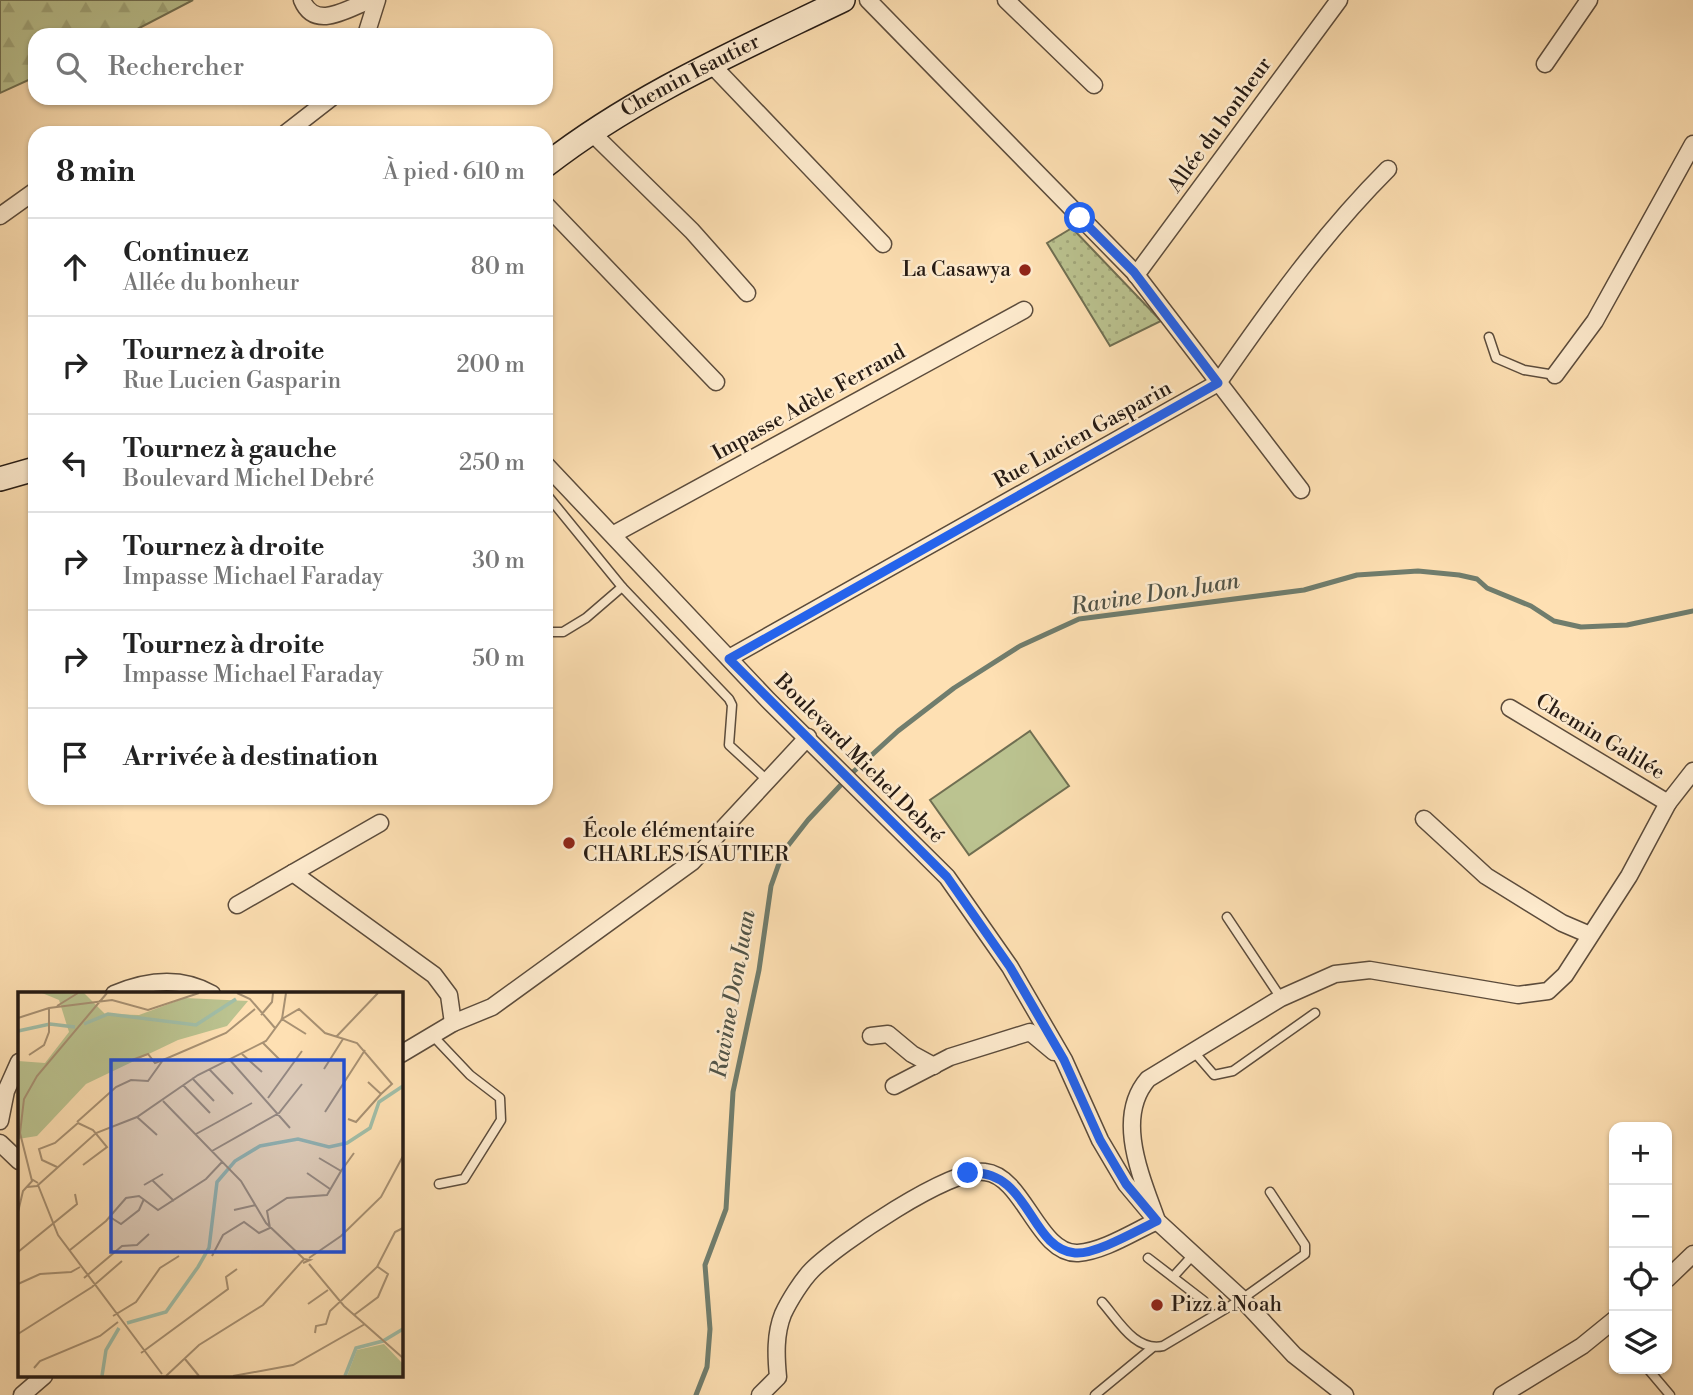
<!DOCTYPE html>
<html lang="fr">
<head>
<meta charset="utf-8">
<style>
  body { margin:0; font-family:"Libre Bodoni",serif; background:#f6f6f6; color:#222 }
  .controls { position:absolute; right:21px; bottom:21px; display:grid; overflow:hidden; border-radius:14px; box-shadow:0 2px 5px #0004 }
  .controls button { width:63px; height:63px; display:grid; place-items:center; padding:0; border:0; border-bottom:2px solid #e0e0e0; background:#fff; color:#222; font:35px sans-serif }
  .stop { position:absolute; width:21px; height:21px; margin:-16px; border:5px solid #2563eb; border-radius:50%; background:#fff }
  .stop.end { background:#2563eb; border-color:#fff; box-shadow:0 2px 7px #0008 }
  .list { margin:0; padding:0; list-style:none }
  h2 { display:flex; justify-content:space-between; align-items:center; height:91px; margin:0; padding:0 28px; font-size:30px }
  h2 small { font-size:23px; font-weight:400; color:#767676 }
  .list li { display:grid; grid-template-columns:46px 1fr auto; gap:21px; align-items:center; box-sizing:border-box; height:98px; padding:0 28px; border-top:2px solid #e0e0e0 }
  .list b { display:block; font-size:26px; white-space:nowrap }
  .list p { margin:0; font-size:23px; white-space:nowrap; color:#767676 }
  .list em { font-size:23px; font-style:normal; color:#767676 }
  .icon { flex:none; width:38px; height:38px; fill:none; stroke:currentColor; stroke-width:2; stroke-linecap:round; stroke-linejoin:round }
  .map { position:relative; flex:none; width:1693px; height:1395px; overflow:hidden }
  .search { position:absolute; background:#fff; box-shadow:0 2px 5px #0004; left:28px; top:28px; width:525px; height:77px; display:flex; align-items:center; gap:18px; box-sizing:border-box; padding:0 24px; border-radius:21px; color:#767676; font-size:26px }
  .panel { position:absolute; background:#fff; box-shadow:0 2px 5px #0004; left:28px; top:126px; width:525px; height:679px; border-radius:21px }
  .map>svg:first-child { display:block }
</style>
</head>
<body>
<div class="map">
<svg width="1693" height="1395" viewBox="0 0 1693 1395">
  <defs>
    <pattern id="grass-dots" width="8" height="8" patternUnits="userSpaceOnUse" patternTransform="scale(1.75)"><rect width="8" height="8" fill="#bbc390"/><path d="M2 2h.1M6 6h.1" fill="none" stroke="#a1a77b" stroke-width="1.8" stroke-linecap="round"/></pattern>
    <pattern id="forest-firs" width="22" height="20" patternUnits="userSpaceOnUse" patternTransform="scale(1.75)"><rect width="22" height="20" fill="#bbc390"/><path d="M5 1l3.5 6h-7zM16 11l3.5 6h-7z" fill="#a1a77b"/></pattern>
  </defs>
  <rect width="100%" height="100%" fill="#fee0b3"/>
  <filter id="stains"><feTurbulence type="fractalNoise" baseFrequency=".00286" numOctaves="4"/><feColorMatrix values="0 0 0 0 .2 0 0 0 0 .09 0 0 0 0 .02 0 0 0 .5 -.17"/></filter>
  <radialGradient id="worn" r=".72"><stop offset=".6" stop-color="#630" stop-opacity="0"/><stop offset="1" stop-color="#630" stop-opacity=".3"/></radialGradient>
  <polygon fill="url(#grass-dots)" stroke="#706f52" stroke-width="2" points="1072,228 1161,321 1110,346 1047,243"/>
  <polygon fill="url(#forest-firs)" stroke="#706f52" stroke-width="2" points="0,0 193,0 126,35 35,35 35,77 0,93"/>
  <polygon fill="#bbc390" stroke="#706f52" stroke-width="2" points="1030,731 1069,786 969,855 930,800"/>
  <g fill="none" stroke-linecap="round" stroke-linejoin="round">
    <polyline stroke="#707d6d" stroke-width="5" points="696,1395 707,1367 710,1329 705,1265 726,1209 733,1092 759,970 771,886 783,852 808,820 852,773 898,731 954,688 1020,646 1079,619 1304,590 1357,575 1418,571 1459,575 1477,579 1487,588 1531,606 1554,621 1581,627 1627,625 1693,611"/>
    <defs>
      <g id="service">
        <polyline points="1489,337 1496,358 1524,370 1555,375"/>
        <polyline points="547,495 622,587"/>
        <polyline points="546,632 563,632 586,618 622,587 729,699 732,705 729,745 767,780"/>
        <polyline points="1227,917 1281,998"/>
        <polyline points="433,1036 470,1075 500,1098 501,1120 464,1179 439,1184"/>
        <polyline points="1195,1053 1214,1075 1233,1071 1315,1013"/>
        <polyline points="1148,1258 1204,1301"/>
        <polyline points="1173,1277 1193,1255"/>
        <path d="M1102 1302C1118 1320 1135 1352 1163 1346L1242 1299 1305 1254V1245L1270 1192"/>
        <polyline points="1648,1369 1670,1395"/>
        <polyline points="1095,1395 1152,1348"/>
      </g>
      <g id="minor">
        <path d="M302 0C315 31 347 9 370 0"/>
        <polyline points="868,0 1134,272 1301,490"/>
        <polyline points="1006,0 1094,85"/>
        <polyline points="366,35 377,0"/>
        <polyline points="711,64 883,244"/>
        <polyline points="1545,64 1589,0"/>
        <polyline points="590,131 692,231 747,293"/>
        <polyline points="286,133 331,98"/>
        <polyline points="546,205 716,382"/>
        <polyline points="0,216 35,191"/>
        <polyline points="1136,275 1339,0"/>
        <polyline points="1555,375 1595,321 1693,144"/>
        <polyline points="546,465 768,700 947,877 1010,967 1064,1060 1100,1140 1126,1184 1157,1221 1242,1299 1294,1355 1345,1395"/>
        <polyline points="614,534 1024,310"/>
        <path d="M729 658 1218 383C1270 308 1323 234 1388 169"/>
        <polyline points="1668,803 1693,771"/>
        <polyline points="1424,819 1486,876 1562,923 1590,935"/>
        <polyline points="293,873 434,975 449,995 453,1023"/>
        <polyline points="237,905 380,823"/>
        <path d="M114 994C147 980 181 976 212 994"/>
        <polyline points="871,1036 888,1034 912,1054 934,1066"/>
        <polyline points="401,1054 453,1023 492,1007 692,862 808,737"/>
        <polyline points="894,1086 950,1057 1030,1032 1054,1052"/>
        <polyline points="0,1121 6,1091 19,1062"/>
        <polyline points="0,1143 19,1161"/>
        <polyline points="1667,1279 1693,1254"/>
        <polyline points="22,1395 44,1376"/>
        <path d="M760 1395 778 1377C776 1356 775 1334 783 1314 789 1301 802 1280 812 1270 838 1244 951 1167 985 1172 1024 1176 1038 1255 1078 1253 1104 1251 1133 1232 1157 1221 1142 1178 1114 1118 1148 1079L1281 998 1335 974 1370 970 1518 995 1548 991 1565 975 1629 876 1668 803 1510 708"/>
        <polyline points="1502,1395 1582,1346 1614,1320"/>
      </g>
      <g id="secondary">
        <path id="s1" d="M546 165C636 95 740 50 843 0"/>
        <polyline points="0,479 35,469"/>
      </g>
    </defs>
    <use href="#service" stroke="#5c4c3c" stroke-width="11"/>
    <use href="#minor" stroke="#5c4c3c" stroke-width="19"/>
    <use href="#secondary" stroke="#261b14" stroke-width="26"/>
    <use href="#service" stroke="#feebce" stroke-width="8"/>
    <use href="#minor" stroke="#feebce" stroke-width="16"/>
    <use href="#secondary" stroke="#feebce" stroke-width="23"/>
  </g>
  <g fill="none" stroke-linecap="round" stroke-linejoin="round">
    <path stroke="#2563eb" stroke-width="9" d="M968 1173C1030 1168 1029 1249 1075 1253 1095 1255 1138 1230 1157 1221L1126 1184 1100 1140 1064 1060 1010 967 947 877 729 659 1218 383 1134 272 1080 218"/>
  </g>
  <g fill="#8f2418" stroke="#feebce" stroke-width="2.5">
    <circle cx="1025" cy="270" r="7"/>
    <circle cx="569" cy="843" r="7"/>
    <circle cx="1157" cy="1305" r="7"/>
  </g>
  <g text-anchor="middle" dominant-baseline="central" stroke-width="5" stroke-linejoin="round" paint-order="stroke">
    <g font-size="21" fill="#261b14" stroke="#feebce">
      <text stroke="none"><textPath href="#s1" startOffset="170">Chemin Isautier</textPath></text>
      <text transform="translate(1220 125) rotate(-54)">Allée du bonheur</text>
      <text transform="translate(809 403) rotate(-29)">Impasse Adèle Ferrand</text>
      <text transform="translate(1083 435) rotate(-29)">Rue Lucien Gasparin</text>
      <text transform="translate(1600 737) rotate(31)">Chemin Galilée</text>
      <text transform="translate(859 759) rotate(45)">Boulevard Michel Debré</text>
    </g>
    <g font-size="21" fill="#261b14" stroke="#feebce" text-anchor="start">
      <text x="1011" y="270" text-anchor="end">La Casawya</text>
      <text x="583" y="831">École élémentaire<tspan x="583" dy="24">CHARLES ISAUTIER</tspan></text>
      <text x="1171" y="1305">Pizz à Noah</text>
    </g>
    <g font-size="23" font-style="italic" fill="#515448" stroke="#feebce">
      <text transform="translate(1155 594) rotate(-9)">Ravine Don Juan</text>
      <text transform="translate(733 994) rotate(-80)">Ravine Don Juan</text>
    </g>
  </g>
  <g transform="translate(18 992)">
    <rect width="385" height="385" fill="#fee0b3"/>
    <path d="M24 1H66L87 22 121 23 167 6 230 9 209 34 160 48 68 92 19 144 0 147V69L27 71 51 40 41 8Z" fill="#bbc390"/>
    <path d="M366 352 385 372V384H329L339 358Z" fill="#bbc390"/>
    <path fill="none" stroke="#a1bea8" stroke-width="3.5" d="M66 32 90 22 178 33 218 7M0 39 32 32 57 35M109 331 148 320 180 275 191 256 199 190 217 169 242 154 280 147 311 155 329 151 352 136 361 110 385 94M84 384 88 358 101 336M327 384 338 356 365 349 385 337"/>
    <path fill="none" stroke="#a89173" stroke-width="2" d="M219 1 232 7 257 36M39 14 60 1M243 23 254 10 255 1M0 26 31 16 94 8 130 18 181 1M288 42 264 27 281 17 307 41 339 51 374 92 363 102M318 45 360 1M245 51 262 68M224 62 244 80M11 63 26 53 31 40V16M211 67 272 136M114 68 130 62 137 71 145 68 208 41 237 17M191 77 215 102M306 77 325 47M174 86 196 109M165 93 192 121M250 106 284 59M145 109 223 189 248 231 286 267M307 120 347 58M119 125 139 143M330 127 338 130 363 102 350 90M59 130 98 95 113 88 130 89 145 68M178 142 234 111M194 159 261 121 284 92M39 175 24 168 21 157 37 151 60 131 75 138 89 155 65 173M323 179 336 161M289 181 312 197M134 188 156 209M14 189 2 141 6 107 19 84 89 1M20 193 40 243 144 382M126 193 145 182M9 195 19 194 78 141 119 125 180 83 248 49 264 27 268 1M216 218 238 213M0 220 5 199 15 188 20 191M92 225 103 232 121 218 126 207M52 258 88 229 108 206 121 204 140 218 188 187 204 170M0 260 59 212 57 202M194 264 205 243 226 230 241 241 252 236 249 219 269 206 309 203 323 179 301 166M291 266 323 244 363 205 385 164M291 272 326 314 385 366M66 286 104 254 119 253 131 242M0 292 22 282 53 280 62 275M290 312 310 298M336 323 360 305 370 282 360 275M95 324 118 310 142 276 161 264M297 341 298 334 308 332 312 319 359 275 377 240 385 236M0 342 74 295 104 269M123 361 210 297 208 285 219 277M167 367 181 384M16 376 22 369 82 344 100 330M148 384 181 353 245 313 286 267 292 268 285 271M215 384 275 373 347 332"/>
    <path fill="#1d4ed8" fill-opacity="0.15" stroke="#1d4ed8" stroke-width="3.5" d="M93 68H326V260H93Z"/>
    <rect width="385" height="385" fill="none" stroke="#261b14" stroke-width="3.5"/>
  </g>
  <rect width="100%" height="100%" filter="url(#stains)"/>
  <rect width="100%" height="100%" fill="url(#worn)"/>
</svg>
<div class="controls">
<button>+</button>
<button>−</button>
<button><svg class="icon" aria-label="locate" viewBox="0 0 24 24"><circle cx="12" cy="12" r="6"/><path d="M12 2v4M12 18v4M2 12h4M18 12h4"/></svg></button>
<button><svg class="icon" aria-label="layers" viewBox="0 0 24 24"><path d="M12 4l9 5-9 5-9-5zM3 14l9 5 9-5"/></svg></button>
</div>
<div class="stop" style="left:1080px;top:218px"></div>
<div class="stop end" style="left:968px;top:1173px"></div>
<div class="search"><svg class="icon" aria-label="search" viewBox="0 0 24 24"><circle cx="10" cy="10" r="6"/><path d="M15 15l6 6"/></svg>Rechercher</div>
<section class="panel">
<h2>8 min<small>À pied · 610 m</small></h2>
<ul class="list">
<li><svg class="icon" aria-label="ahead" viewBox="0 0 24 24"><path d="M12 20V5M6 11l6-6 6 6"/></svg><div><b>Continuez</b><p>Allée du bonheur</p></div><em>80 m</em></li>
<li><svg class="icon" aria-label="right" viewBox="0 0 24 24"><path d="M7 20v-9h11M14 6l5 5-5 5"/></svg><div><b>Tournez à droite</b><p>Rue Lucien Gasparin</p></div><em>200 m</em></li>
<li><svg class="icon" aria-label="left" viewBox="0 0 24 24"><path d="M17 20v-9H6M10 6l-5 5 5 5"/></svg><div><b>Tournez à gauche</b><p>Boulevard Michel Debré</p></div><em>250 m</em></li>
<li><svg class="icon" aria-label="right" viewBox="0 0 24 24"><path d="M7 20v-9h11M14 6l5 5-5 5"/></svg><div><b>Tournez à droite</b><p>Impasse Michael Faraday</p></div><em>30 m</em></li>
<li><svg class="icon" aria-label="right" viewBox="0 0 24 24"><path d="M7 20v-9h11M14 6l5 5-5 5"/></svg><div><b>Tournez à droite</b><p>Impasse Michael Faraday</p></div><em>50 m</em></li>
<li><svg class="icon" aria-label="arrive" viewBox="0 0 24 24"><path d="M6 21V4h12l-3 4 3 4H6"/></svg><div><b>Arrivée à destination</b></div></li>
</ul>
</section>
</div>
</body>
</html>
